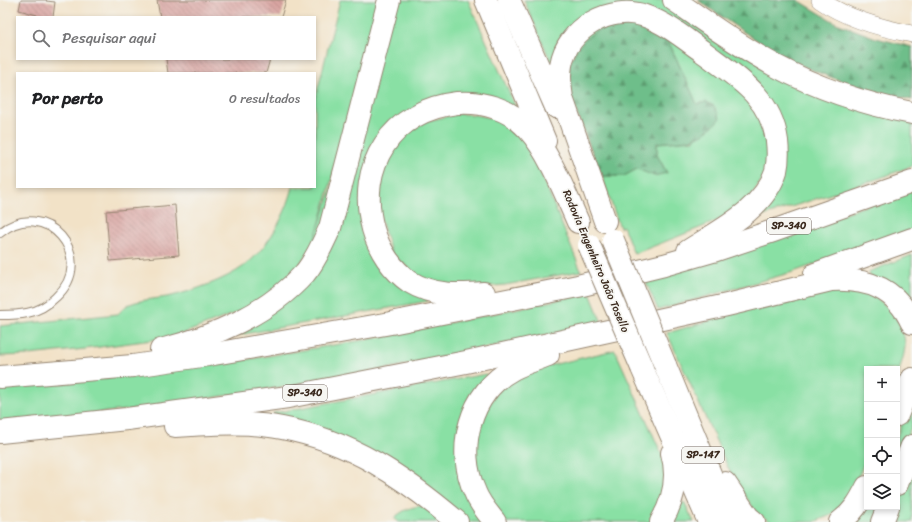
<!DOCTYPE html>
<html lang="pt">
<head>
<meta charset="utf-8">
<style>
  body { margin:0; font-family:Sriracha,sans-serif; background:#f2f2f2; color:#202124 }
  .controls { position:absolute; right:12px; bottom:12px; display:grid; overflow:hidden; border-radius:0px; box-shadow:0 2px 6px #0003 }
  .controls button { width:36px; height:36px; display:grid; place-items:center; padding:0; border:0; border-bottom:1px solid #e0e0e0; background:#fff; color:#202124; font:20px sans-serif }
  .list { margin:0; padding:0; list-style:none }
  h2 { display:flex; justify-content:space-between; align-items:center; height:52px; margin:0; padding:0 16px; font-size:17px }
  h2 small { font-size:13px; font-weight:400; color:#757577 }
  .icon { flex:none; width:22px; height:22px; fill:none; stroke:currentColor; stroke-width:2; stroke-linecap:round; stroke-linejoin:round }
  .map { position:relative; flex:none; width:912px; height:522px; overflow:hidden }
  .search { position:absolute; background:#fff; box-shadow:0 2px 6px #0003; left:16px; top:16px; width:300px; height:44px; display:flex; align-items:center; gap:10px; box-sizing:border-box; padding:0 14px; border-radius:0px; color:#757577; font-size:15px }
  .panel { position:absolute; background:#fff; box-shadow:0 2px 6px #0003; left:16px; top:72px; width:300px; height:116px; border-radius:0px }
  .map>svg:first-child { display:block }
</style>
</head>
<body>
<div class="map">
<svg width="912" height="522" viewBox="0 0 912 522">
  <defs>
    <pattern id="forest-firs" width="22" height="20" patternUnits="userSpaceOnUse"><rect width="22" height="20" fill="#6ebe8a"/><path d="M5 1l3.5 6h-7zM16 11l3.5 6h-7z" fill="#5c9b70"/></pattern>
    <pattern id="building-back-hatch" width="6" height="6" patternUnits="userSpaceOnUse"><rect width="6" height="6" fill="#d9a5a2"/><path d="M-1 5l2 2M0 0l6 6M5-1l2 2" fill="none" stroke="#b18783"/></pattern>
  </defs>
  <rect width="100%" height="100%" fill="#f6f6f2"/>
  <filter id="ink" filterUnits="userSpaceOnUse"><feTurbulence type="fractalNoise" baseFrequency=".025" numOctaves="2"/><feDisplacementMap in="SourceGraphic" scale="8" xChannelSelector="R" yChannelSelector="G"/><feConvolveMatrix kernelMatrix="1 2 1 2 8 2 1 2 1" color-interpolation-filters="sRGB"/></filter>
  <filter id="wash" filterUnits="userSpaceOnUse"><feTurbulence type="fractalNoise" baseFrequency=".012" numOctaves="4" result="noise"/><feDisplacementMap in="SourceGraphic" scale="16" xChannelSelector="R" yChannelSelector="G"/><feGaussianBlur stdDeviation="0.9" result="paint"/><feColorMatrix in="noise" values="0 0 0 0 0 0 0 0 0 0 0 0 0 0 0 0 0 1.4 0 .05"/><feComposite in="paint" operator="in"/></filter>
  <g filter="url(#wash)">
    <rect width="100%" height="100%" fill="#f2e2c7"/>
    <g fill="#89e0a4" stroke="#628561">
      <path d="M340 0H381L315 240 298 267 277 290 251 307 174 337 85 349 28 355 0 356V326L118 314C122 310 126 305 130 304 143 299 158 299 172 296 195 290 225 280 244 266 268 248 286 215 293 187H315V100Z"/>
      <polygon points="396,0 468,0 516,108 407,114 360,212 428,301 239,335 259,322 297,290"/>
      <polygon points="524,0 667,0 712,33 912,118 912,166 880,178 754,219 780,124 663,16 551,62"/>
      <polygon points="665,34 735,84 761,119 769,156 766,173 749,200 717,221 634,254 623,226 620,228 602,176 624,176 637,169 654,175 667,173 657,155 657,143 694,140 697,104"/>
      <path d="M458 114C488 114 512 122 530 147L581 271 505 285 468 288 426 282 392 255 374 198 388 157 400 141 414 129 427 121Z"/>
      <polygon points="912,191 912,230 793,272 658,310 644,278"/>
      <polygon points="912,255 912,305 869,275 868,272"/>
      <path d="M837 288C846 290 855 290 864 293 885 298 906 325 905 347 904 357 900 367 897 377V369H867V455L860 473 849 494 841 506 831 515 814 522H771L756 512 732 476 667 333 813 291Z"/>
      <polygon points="590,293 602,323 352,376 145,408 0,423 0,387 66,383 244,360 388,336"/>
      <polygon points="615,350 662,455 669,485 653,522 506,522 500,517 475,473 476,425 502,385 531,370"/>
      <polygon points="486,374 490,378 468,405 485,522 468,522 454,511 277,419 273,413"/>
      <polygon points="912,398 912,425 897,463 897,436"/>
      <polygon points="912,469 912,522 892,522"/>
      <polygon points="684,502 694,522 671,522 679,505"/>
      <path d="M421 506 449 522H399L394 518C402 511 410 507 421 506Z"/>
      <polygon points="868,507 880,507 874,522 857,522"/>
    </g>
    <g fill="url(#forest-firs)" stroke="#547454">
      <path d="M698 0H798L836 23 876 38 912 47V100C876 92 841 82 807 68 768 50 733 25 698 0Z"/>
      <path d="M639 23 665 34 697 104 706 102 714 106 720 118C699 143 687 140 657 143V155L667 173 654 176 637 169 624 176H602L570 97 569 64 578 47 590 35 611 24Z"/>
    </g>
    <g id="blocks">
      <g fill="url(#building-back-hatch)">
        <polygon points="21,0 47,0 46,1 55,2 53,17 37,17 37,15 19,10"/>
        <polygon points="157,0 286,0 281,17 160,17"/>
        <polygon points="166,59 270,59 266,73 168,73"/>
        <polygon points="175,205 179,255 110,261 106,211"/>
      </g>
    </g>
  </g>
  <g filter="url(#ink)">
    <use href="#blocks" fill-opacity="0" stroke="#968672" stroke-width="1"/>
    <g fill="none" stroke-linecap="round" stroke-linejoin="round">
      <defs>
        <path id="lane" d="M0 233C45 195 99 258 56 297 48 305 39 311 27 313 18 315 9 315 0 315"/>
        <path id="street" d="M820 0C847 19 880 28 912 34"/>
        <g id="highway">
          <polyline points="486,0 545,141"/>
          <polyline points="509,0 556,107"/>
          <path d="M674 0C707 23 739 46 774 65 817 88 864 104 912 113"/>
          <path d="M605 221 562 98C560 86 559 76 561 65 567 28 611 4 645 16 666 23 684 38 702 51 735 76 771 96 777 141 778 150 778 162 776 171 764 210 719 231 688 251"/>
          <polyline points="815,274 912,239"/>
          <path d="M484 293C458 295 433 296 410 282 392 270 379 250 373 229 356 166 392 110 457 103 483 101 510 109 528 129 549 152 565 193 578 222"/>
          <path d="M161 350C214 336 267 315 305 273 316 260 323 243 330 228L389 0"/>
          <polyline points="665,365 730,522"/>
          <polyline points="642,368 709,522"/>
          <polyline points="0,377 133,366 208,355 391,323 578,286 664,265 713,251 773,231 912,182"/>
          <polyline points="897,415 912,379"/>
          <path d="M175 426C210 424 247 421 282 428 351 441 404 477 457 522"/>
          <path d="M0 432 127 419 288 397 466 362 727 305 831 280C867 278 896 288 912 323"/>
          <polyline points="725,483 748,517 754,522"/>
          <polyline points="897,484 912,446"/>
          <path d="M495 522C488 513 479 503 475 492 455 449 470 392 513 369 524 363 536 360 548 355"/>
          <path d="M661 522C674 500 679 478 672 453"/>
          <path d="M840 522C853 513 860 501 867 487"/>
          <polyline points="882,522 888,507"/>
        </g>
      </defs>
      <use href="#lane" stroke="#968672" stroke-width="10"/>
      <use href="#street" stroke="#968672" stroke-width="18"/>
      <use href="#highway" stroke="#968672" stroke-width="24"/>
      <use href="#lane" stroke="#fff" stroke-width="8"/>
      <use href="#street" stroke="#fff" stroke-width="17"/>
      <use href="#highway" stroke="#fff" stroke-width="22"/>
      <defs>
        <g id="highway-bridge">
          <polyline points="613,240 665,365"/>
          <polyline points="589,245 642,368"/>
        </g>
      </defs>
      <use href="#highway-bridge" stroke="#968672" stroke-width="24" stroke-linecap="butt"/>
      <use href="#highway-bridge" stroke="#fff" stroke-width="22"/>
    </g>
  </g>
  <g text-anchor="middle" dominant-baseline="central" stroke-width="3.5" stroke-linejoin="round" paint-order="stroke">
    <g fill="#f6f6f2" stroke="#73675e" stroke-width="1">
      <rect x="767" y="218" width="44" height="16" rx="3"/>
      <rect x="283" y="385" width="44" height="16" rx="3"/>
      <rect x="682" y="447" width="42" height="16" rx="3"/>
    </g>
    <g font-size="10" font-weight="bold" fill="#3b2a1e">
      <text x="789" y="226">SP-340</text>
      <text x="305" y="393">SP-340</text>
      <text x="703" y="455">SP-147</text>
    </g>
    <g font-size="11" fill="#3b2a1e" stroke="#f6f6f2">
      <text transform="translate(596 261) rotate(67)">Rodovia Engenheiro João Tosello</text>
    </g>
  </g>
</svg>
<div class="controls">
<button>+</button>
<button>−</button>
<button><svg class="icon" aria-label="locate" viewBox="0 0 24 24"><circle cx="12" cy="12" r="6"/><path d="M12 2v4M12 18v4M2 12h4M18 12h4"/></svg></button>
<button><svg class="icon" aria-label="layers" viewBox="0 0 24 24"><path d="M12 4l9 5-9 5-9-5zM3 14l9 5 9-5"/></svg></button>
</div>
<div class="search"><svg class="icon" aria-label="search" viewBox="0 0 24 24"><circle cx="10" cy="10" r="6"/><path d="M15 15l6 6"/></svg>Pesquisar aqui</div>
<section class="panel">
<h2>Por perto<small>0 resultados</small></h2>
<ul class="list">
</ul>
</section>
</div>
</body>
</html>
